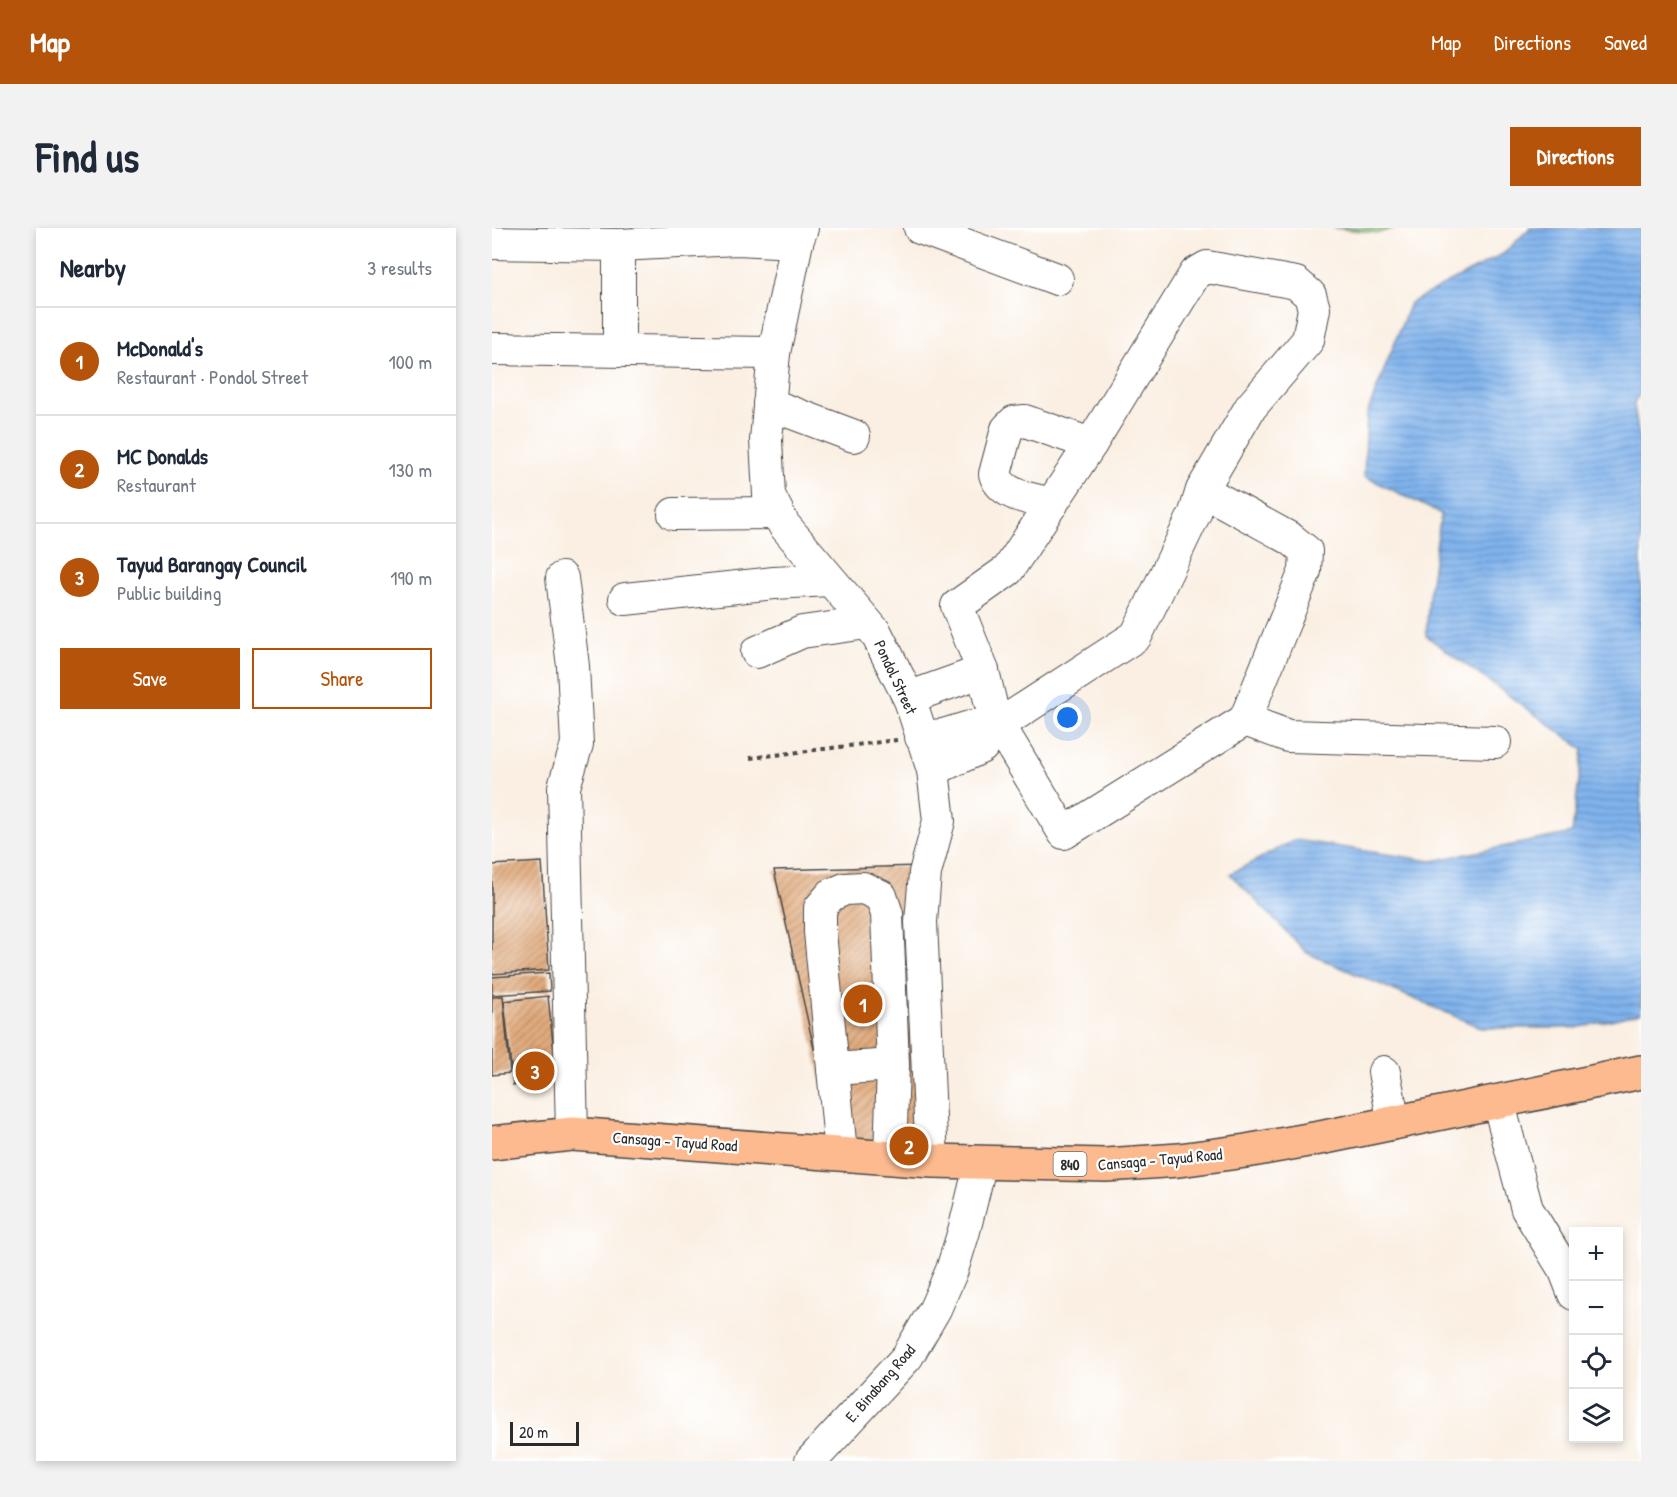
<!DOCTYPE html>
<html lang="en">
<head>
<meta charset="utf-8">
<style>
  body { margin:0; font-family:"Patrick Hand",sans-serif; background:#f2f2f3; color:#1f2937 }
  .controls { position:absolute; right:18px; bottom:18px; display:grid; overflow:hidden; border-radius:0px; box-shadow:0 3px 9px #0003 }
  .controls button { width:54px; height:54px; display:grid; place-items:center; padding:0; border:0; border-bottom:2px solid #e0e1e3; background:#fff; color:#1f2937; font:30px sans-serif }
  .scale { position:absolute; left:18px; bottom:15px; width:69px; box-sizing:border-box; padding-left:6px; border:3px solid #2b2b2b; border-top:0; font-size:16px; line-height:21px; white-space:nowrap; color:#2b2b2b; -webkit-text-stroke:4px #fff; paint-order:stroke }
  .you { position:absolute; left:576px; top:490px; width:21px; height:21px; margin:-15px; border:4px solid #fff; border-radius:50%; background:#1a73e8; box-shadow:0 0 0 9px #1a73e833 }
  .badge { display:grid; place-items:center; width:39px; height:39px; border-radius:50%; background:#b45309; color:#fff; font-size:20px; font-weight:700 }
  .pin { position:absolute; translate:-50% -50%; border:3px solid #fff; box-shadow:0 2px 6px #0006 }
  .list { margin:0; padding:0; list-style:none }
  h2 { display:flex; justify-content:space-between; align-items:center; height:78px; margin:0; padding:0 24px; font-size:26px }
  h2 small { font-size:20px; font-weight:400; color:#747a83 }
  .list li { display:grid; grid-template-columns:39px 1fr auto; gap:18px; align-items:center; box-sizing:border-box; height:108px; padding:0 24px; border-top:2px solid #e0e1e3 }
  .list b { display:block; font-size:22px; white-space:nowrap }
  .list p { margin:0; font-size:20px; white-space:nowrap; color:#747a83 }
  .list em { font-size:20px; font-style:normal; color:#747a83 }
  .actions { display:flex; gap:12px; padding:18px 24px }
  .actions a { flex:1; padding:14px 0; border:2px solid #b45309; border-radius:0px; text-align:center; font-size:21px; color:#b45309 }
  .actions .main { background:#b45309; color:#fff }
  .icon { flex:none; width:33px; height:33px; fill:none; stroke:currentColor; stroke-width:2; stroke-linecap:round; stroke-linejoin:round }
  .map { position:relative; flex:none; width:1149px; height:1233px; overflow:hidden; border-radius:0px }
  header { display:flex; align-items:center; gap:36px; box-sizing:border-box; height:84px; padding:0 30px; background:#b45309; color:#fff }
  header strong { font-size:28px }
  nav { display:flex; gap:33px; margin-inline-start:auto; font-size:21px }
  .intro { display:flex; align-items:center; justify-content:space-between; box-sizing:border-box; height:144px; padding:0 36px }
  h1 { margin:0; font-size:42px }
  .button { padding:15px 27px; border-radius:0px; background:#b45309; color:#fff; font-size:21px; font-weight:700 }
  main { display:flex; gap:36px; padding:0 36px }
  aside { flex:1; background:#fff; border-radius:0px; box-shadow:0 3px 9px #0003 }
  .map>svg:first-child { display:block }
</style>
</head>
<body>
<header>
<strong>Map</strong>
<nav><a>Map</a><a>Directions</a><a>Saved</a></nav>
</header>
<div class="intro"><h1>Find us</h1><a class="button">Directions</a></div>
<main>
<aside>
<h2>Nearby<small>3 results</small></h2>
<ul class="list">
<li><span class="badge">1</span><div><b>McDonald's</b><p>Restaurant · Pondol Street</p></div><em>100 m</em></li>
<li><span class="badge">2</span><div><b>MC Donalds</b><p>Restaurant</p></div><em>130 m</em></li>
<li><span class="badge">3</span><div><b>Tayud Barangay Council</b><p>Public building</p></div><em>190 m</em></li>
</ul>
<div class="actions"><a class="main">Save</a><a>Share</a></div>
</aside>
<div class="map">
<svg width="1149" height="1233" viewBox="0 0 1149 1233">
  <defs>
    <pattern id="water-rules" width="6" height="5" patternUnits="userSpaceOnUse" patternTransform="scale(1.5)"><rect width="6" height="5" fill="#80b3ed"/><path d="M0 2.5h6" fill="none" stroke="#6992c0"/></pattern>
    <pattern id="building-hatch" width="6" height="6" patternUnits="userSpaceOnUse" patternTransform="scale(1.5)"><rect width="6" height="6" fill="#e1ab7d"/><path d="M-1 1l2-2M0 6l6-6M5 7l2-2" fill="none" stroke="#b78b67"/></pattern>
  </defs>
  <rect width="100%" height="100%" fill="#fff"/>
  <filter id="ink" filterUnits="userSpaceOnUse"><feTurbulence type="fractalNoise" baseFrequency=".0167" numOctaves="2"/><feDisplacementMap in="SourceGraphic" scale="12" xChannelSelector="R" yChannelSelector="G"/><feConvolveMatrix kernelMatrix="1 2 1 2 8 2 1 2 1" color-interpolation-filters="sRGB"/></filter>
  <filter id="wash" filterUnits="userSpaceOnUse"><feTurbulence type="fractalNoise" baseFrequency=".008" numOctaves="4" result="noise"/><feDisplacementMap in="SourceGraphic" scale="24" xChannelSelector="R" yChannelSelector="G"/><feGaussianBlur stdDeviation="1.35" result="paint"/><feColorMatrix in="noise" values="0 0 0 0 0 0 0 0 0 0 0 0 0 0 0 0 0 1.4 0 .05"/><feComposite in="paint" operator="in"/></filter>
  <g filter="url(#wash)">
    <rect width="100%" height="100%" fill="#faefe2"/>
    <polygon fill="#98d083" stroke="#627e57" stroke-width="1.5" points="841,0 902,0 887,5"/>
    <polygon fill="url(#water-rules)" stroke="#566f8c" stroke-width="1.5" points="1038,0 1149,0 1149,163 1142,176 1149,222 1149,785 1084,800 990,800 815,725 738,646 803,612 940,633 1080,605 1091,521 934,408 937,367 949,286 872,248 875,186 918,75 1011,26"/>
    <g id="blocks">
      <g fill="url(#building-hatch)">
        <polygon points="50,634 57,742 0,746 0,637"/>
        <polygon points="428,638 433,920 342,910 282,642"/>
        <polygon points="57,745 58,763 0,767 0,749"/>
        <polygon points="11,768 18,845 0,847 0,769"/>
        <polygon points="56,768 65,853 21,857 12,773"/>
      </g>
    </g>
  </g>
  <g filter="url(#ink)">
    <use href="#blocks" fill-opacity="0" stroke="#4a4846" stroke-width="1.5"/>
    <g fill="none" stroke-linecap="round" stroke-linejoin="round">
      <defs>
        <g id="minor">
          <polyline points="310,0 305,14 282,125 274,212 277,267 292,297 384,405 418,472 441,542 447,593 433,645 429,694 440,933"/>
          <polyline points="428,0 565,51"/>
          <polyline points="0,15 127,17 245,11 305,14"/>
          <polyline points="0,121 282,125"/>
          <polyline points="127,122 127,17"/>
          <polyline points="277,176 362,208"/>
          <path d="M560 276C541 271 509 268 503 246L515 201 522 194 533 193 599 216"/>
          <polyline points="182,286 286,285"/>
          <polyline points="70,350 81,438 85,516 72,559 80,906"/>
          <polyline points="133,371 282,355 338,352"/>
          <polyline points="265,424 310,404 375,395"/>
          <polyline points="418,472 427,466 491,443"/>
          <polyline points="753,492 796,508 1003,514"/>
          <polyline points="429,509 451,507 481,498 507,497"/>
          <polyline points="441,542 490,519 507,497 644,408 703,285 710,262 758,180 816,112 822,81 818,67 804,55 715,39 703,46 599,216 516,342 465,378 491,443 500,481 507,497 572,605 753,492 813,343 814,323 799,311 710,262"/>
          <polyline points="341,841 401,837"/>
          <polyline points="892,844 902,895"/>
          <polyline points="1006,873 1035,981 1073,1043 1082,1066"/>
          <polyline points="349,925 328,704 328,680 339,667 353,661 371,660 389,668 395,686 401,837 398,929"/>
          <polyline points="319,1233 415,1129 443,1081 460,1042 472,1003 489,934"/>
        </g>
        <polyline id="highway" points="0,915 80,906 440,933 614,937 687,932 754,923 833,909 1149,844"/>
      </defs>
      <use href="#minor" stroke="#4a4846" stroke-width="34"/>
      <use href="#highway" stroke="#4a4846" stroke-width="36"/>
      <polyline stroke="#4a4846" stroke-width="4" stroke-dasharray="4.5 4.5" stroke-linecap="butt" points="258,530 405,512"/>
      <use href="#minor" stroke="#fff" stroke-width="32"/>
      <use href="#highway" stroke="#fcba8e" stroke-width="33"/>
    </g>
  </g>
  <g text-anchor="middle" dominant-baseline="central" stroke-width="4.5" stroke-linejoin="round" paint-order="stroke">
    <rect fill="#fff" stroke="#6b6b6b" stroke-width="1.5" x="561.5" y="924" width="33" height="24" rx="4.5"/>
    <g font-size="15" font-weight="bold" fill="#2b2b2b">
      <text x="578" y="936">840</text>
    </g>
    <g font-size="16" fill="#2b2b2b" stroke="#fff">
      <text transform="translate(404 449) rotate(65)">Pondol Street</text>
      <text transform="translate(183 913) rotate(4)">Cansaga - Tayud Road</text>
      <text transform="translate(668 931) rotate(-5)">Cansaga - Tayud Road</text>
      <text transform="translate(388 1155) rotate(-49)">E. Binabang Road</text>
    </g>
  </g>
</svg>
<div class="controls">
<button>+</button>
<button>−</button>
<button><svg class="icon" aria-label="locate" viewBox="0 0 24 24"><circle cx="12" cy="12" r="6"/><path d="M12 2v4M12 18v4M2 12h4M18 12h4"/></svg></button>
<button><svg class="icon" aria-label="layers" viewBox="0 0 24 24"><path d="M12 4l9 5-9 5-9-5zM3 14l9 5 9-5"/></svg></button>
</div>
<div class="scale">20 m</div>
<div class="you"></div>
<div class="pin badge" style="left:371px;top:776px">1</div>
<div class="pin badge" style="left:417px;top:918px">2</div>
<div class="pin badge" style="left:43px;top:843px">3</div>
</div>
</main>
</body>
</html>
